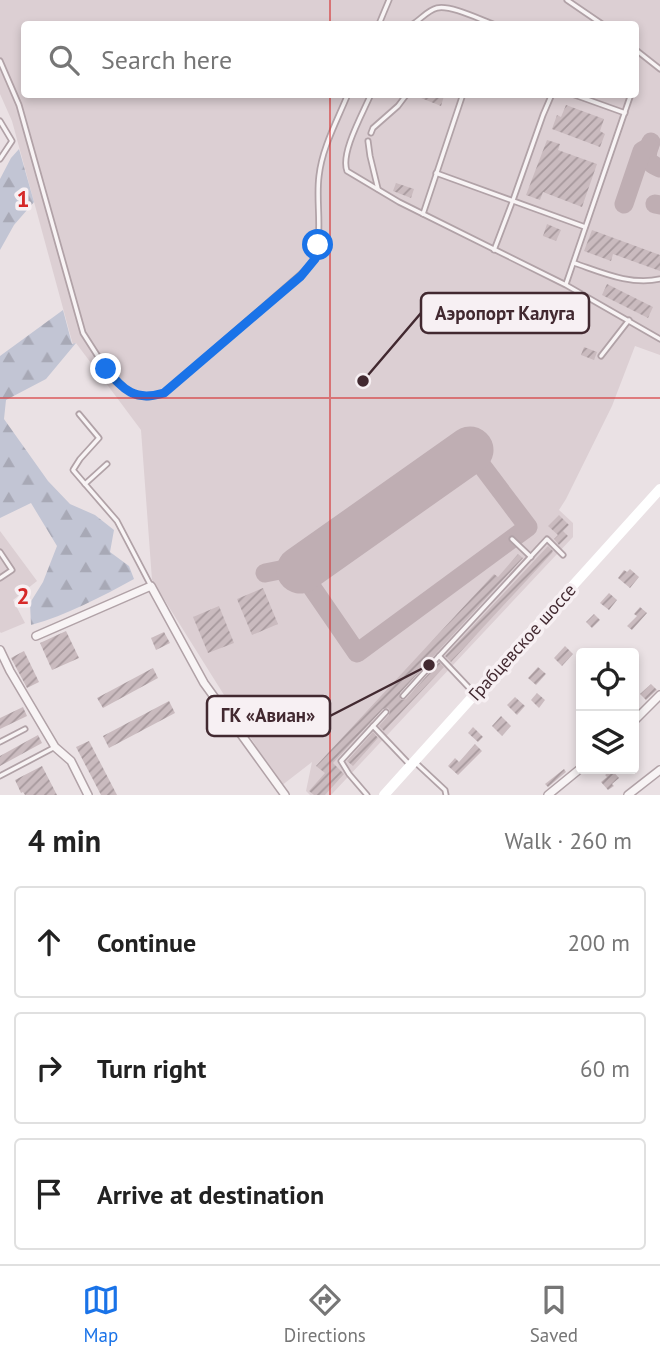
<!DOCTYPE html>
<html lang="en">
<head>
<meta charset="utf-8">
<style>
  body { margin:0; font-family:"PT Sans",sans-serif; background:#f6f6f6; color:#222 }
  .controls { position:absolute; right:21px; bottom:21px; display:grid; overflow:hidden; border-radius:7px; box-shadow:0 4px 10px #0003 }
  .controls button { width:63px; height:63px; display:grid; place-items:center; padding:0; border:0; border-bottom:2px solid #e0e0e0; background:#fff; color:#222; font:35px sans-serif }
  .stop { position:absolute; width:21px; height:21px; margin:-16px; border:5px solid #1a73e8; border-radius:50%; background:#fff }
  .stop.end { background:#1a73e8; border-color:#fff; box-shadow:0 2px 7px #0008 }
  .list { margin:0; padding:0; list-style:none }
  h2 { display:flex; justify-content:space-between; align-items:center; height:91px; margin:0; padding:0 28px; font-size:30px }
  h2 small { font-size:23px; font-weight:400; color:#767676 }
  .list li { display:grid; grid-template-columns:46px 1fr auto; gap:21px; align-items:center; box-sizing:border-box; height:112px; margin:0 14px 14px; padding:0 14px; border:2px solid #e0e0e0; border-radius:7px }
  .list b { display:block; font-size:26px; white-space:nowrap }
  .list em { font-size:23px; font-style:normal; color:#767676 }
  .icon { flex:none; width:38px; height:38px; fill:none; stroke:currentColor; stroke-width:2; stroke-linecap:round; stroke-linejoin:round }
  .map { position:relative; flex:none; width:660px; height:795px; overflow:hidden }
  .search { position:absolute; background:#fff; box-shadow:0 4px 10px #0003; left:21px; right:21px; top:21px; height:77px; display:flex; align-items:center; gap:18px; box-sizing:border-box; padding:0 24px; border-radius:7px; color:#767676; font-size:26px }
  .sheet { height:469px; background:#fff }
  nav { display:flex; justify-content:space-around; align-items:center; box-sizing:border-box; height:98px; border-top:2px solid #e0e0e0; background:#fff; font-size:19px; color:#767676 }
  nav a { display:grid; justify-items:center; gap:4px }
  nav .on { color:#1a73e8 }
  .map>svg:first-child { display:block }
</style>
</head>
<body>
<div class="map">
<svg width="660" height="795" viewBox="0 0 660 795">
  <defs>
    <pattern id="forest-firs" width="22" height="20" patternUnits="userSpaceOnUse" patternTransform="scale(1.75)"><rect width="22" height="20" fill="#c2c5d4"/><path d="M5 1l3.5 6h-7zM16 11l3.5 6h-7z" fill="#a8a9b6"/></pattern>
    <pattern id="building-hatch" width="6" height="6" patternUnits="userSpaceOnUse" patternTransform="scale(1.75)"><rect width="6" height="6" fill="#cabbbf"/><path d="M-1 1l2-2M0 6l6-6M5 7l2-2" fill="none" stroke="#a6989c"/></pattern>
  </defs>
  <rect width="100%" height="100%" fill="#eae1e4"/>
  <g fill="#dccfd3" fill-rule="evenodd">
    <path d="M0 0H660V355L635 346 612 406 566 499 559 510 573 523V537L331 795H310L306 791 312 762 281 786 152 580 141 430 76 343 73 345 12 121 0 94ZM24 24H636V94H24Z"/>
    <polygon points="0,531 37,581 13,600 25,623 1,633 0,632"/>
  </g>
  <g fill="url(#forest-firs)">
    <polygon points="19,149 34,202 14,225 0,250 0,179 11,158"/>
    <path d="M63 310 72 344 76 343 46 379 6 400 4 419 48 481 70 504 95 515 114 530 110 552 129 566 134 579C101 597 67 615 31 625L30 603 43 582 57 546 31 503 0 518V356Z"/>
  </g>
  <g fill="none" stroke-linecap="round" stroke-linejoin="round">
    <g stroke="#bfaeb3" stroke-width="19">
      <path d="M651 142C646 155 644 162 660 168"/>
      <polyline points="624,204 642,151 649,147"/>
      <polyline points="655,204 660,205"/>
      <polyline points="265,573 290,568 300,570 357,653 528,527 470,450"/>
    </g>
    <polyline stroke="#bfaeb3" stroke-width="47" points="300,570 470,450"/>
  </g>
  <g fill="url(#building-hatch)">
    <polygon points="411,94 441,94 444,96 441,106"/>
    <polygon points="566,105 604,119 600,131 605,134 600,147 552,129 557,115 561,117"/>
    <polygon points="547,140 560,144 558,150 597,164 582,207 543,192 540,200 526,195"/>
    <polygon points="396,183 414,189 411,198 393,191"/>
    <polygon points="547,224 561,230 556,241 543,236"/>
    <polygon points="592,230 660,255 660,271 613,254 611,261 584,251"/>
    <polygon points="607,284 653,307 648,318 602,295"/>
    <polygon points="584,347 597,352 594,360 581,355"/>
    <polygon points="559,515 569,525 563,531 568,536 559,545 554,539 558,535 548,526"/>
    <polygon points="548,546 553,551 552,553 451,662 445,656"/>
    <polygon points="518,554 523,558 400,693 400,699 403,700 406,699 439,662 444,667 384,731 379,726 389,715 390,711 388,708 383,709 333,763 344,774 325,795 314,795 309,791 325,773 316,766 494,574 498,577"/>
    <polygon points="630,569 639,577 630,588 618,578 624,570 627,572"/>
    <polygon points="263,588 278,624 252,635 237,599"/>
    <polygon points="609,593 617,600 609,610 600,603"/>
    <polygon points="219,606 234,643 208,653 193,617"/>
    <polygon points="640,607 647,613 632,630 627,626 637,616 634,614"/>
    <polygon points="594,614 600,620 592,628 586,622"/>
    <polygon points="66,631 79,658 52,670 40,643"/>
    <polygon points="164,632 170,643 156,650 151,638"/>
    <polygon points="565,646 573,654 562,666 554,658"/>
    <polygon points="24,651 39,682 27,688 11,658"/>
    <polygon points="538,667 546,674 536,685 528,678"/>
    <polygon points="153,668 158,678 103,708 97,698"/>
    <polygon points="651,684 657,690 646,700 640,694"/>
    <polygon points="537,693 545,700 539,708 531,700"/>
    <polygon points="515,697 525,706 517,715 507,705"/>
    <polygon points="169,701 175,713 109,748 103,736"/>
    <polygon points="23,707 27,716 0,729 0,718"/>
    <polygon points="501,716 511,726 502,736 492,726"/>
    <polygon points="473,727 483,737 478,742 468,733"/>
    <polygon points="373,732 378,738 353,766 347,761"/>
    <polygon points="38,735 42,743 0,766 0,756"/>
    <polygon points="89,741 117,795 101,795 76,747"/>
    <polygon points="475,744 482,751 458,775 448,766 455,758 459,762"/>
    <polygon points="42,766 57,795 25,795 23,792 21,793 15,780"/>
    <polygon points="564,769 566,772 548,787 545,784"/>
    <polygon points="612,770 619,778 612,784 614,786 608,790 601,782 607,777 605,775"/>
  </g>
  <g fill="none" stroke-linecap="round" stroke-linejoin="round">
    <defs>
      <g id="lane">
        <polyline points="567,0 602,24"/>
        <polyline points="379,24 389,0"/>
        <path d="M413 24C421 19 428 10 437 8 451 5 479 19 493 24"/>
        <polyline points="636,50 660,69"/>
        <path d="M0 61 19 105 83 333 106 369 121 386 137 396 148 397 164 393 309 267C326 240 315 207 319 176 322 148 337 121 348 94"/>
        <path d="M371 94C363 113 340 153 347 171L399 202 566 285 660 339"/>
        <polyline points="572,94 625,113"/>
        <polyline points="0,121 12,141 0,159"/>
        <polyline points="371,133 373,128 398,106 407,94"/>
        <polyline points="368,141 370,156 378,189"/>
        <polyline points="436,173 585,227"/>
        <polyline points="423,214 463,94"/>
        <polyline points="494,250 513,200 543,115 552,94"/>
        <path d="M574 263C601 272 631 286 660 279"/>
        <polyline points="566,284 631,94"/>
        <polyline points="601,356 629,320"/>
        <polyline points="79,414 99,438 80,459 73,470 85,484"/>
        <polyline points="107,464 85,484 117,521 151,586"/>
        <polyline points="512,539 531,557"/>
        <polyline points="0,552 12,570 0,578"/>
        <polyline points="439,656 547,539 563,555"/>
        <polyline points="403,696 439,656 474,693"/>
        <polyline points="373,726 410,765"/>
        <polyline points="0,742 25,729"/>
        <polyline points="416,763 445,790 446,795"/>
        <polyline points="0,776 55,747"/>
        <polyline points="367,795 349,774 341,761 386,712"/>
      </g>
      <g id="street">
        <polyline points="36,636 151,586 204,683 285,795"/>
        <polyline points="0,650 10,671 55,747 71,761 88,795"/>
        <polyline points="634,721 660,695"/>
        <polyline points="548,795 581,768"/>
        <polyline points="628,795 660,770"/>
      </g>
    </defs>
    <use href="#lane" stroke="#b1a2a7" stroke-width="7"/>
    <use href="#street" stroke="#b1a2a7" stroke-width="10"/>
    <use href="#lane" stroke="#f8f4f5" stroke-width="3.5"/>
    <use href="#street" stroke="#f8f4f5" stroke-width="7"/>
    <polyline stroke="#fff" stroke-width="10" points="384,795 660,489"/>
  </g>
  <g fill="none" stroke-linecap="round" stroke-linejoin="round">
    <path stroke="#1a73e8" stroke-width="9" d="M106 369C124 390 134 402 164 393L301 276 315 259 318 245"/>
  </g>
  <path fill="none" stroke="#d62828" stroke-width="2" stroke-opacity="0.55" d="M330 0V24M330 94V795M0 398H660"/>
  <g text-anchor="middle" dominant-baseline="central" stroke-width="7" stroke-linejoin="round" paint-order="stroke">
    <g font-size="18" fill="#422930" stroke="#f7f0f3">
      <text transform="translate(522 642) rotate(-48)">Грабцевское шоссе</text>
    </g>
  </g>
  <g font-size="23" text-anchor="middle" font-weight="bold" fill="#d62828" stroke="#f7f0f3" stroke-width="7" stroke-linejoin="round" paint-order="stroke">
    <text x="23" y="207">1</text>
    <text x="23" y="604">2</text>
  </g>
  <path fill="none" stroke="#422930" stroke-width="2.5" d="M363 381L421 313M429 665L330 716"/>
  <g fill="#422930" stroke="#f7f0f3" stroke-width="2.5">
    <circle cx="363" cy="381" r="7"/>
    <circle cx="429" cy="665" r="7"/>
  </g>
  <g fill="#f7f0f3" stroke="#422930" stroke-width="2.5">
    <rect x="421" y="293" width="168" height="40" rx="7"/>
    <rect x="207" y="696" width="123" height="40" rx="7"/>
  </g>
  <g font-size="19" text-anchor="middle" font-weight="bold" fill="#422930">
    <text x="505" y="320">Аэропорт Калуга</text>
    <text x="268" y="722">ГК «Авиан»</text>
  </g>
</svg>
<div class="controls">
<button><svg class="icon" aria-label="locate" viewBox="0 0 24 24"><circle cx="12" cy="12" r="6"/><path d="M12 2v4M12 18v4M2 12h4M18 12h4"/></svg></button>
<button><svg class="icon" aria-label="layers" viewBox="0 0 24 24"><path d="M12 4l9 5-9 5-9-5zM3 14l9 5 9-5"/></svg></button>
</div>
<div class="stop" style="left:318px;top:245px"></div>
<div class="stop end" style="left:106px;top:369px"></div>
<div class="search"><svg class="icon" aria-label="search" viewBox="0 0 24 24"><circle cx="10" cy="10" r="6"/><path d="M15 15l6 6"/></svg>Search here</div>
</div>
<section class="sheet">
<h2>4 min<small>Walk · 260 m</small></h2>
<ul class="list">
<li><svg class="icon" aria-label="ahead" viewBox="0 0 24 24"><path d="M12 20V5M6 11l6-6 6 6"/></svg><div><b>Continue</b></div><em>200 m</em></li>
<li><svg class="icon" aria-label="right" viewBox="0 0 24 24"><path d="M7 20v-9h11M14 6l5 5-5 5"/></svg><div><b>Turn right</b></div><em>60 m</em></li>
<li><svg class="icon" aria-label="arrive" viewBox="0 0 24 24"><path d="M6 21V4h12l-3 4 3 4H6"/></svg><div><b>Arrive at destination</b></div></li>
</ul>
</section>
<nav>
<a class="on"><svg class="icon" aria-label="map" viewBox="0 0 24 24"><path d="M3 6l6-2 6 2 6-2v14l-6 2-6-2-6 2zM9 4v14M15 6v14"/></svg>Map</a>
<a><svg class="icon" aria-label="directions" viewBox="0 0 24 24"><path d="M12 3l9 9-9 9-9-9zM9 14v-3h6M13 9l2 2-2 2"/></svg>Directions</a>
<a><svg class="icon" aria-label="saved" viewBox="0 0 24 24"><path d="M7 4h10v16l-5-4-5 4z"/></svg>Saved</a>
</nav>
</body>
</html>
